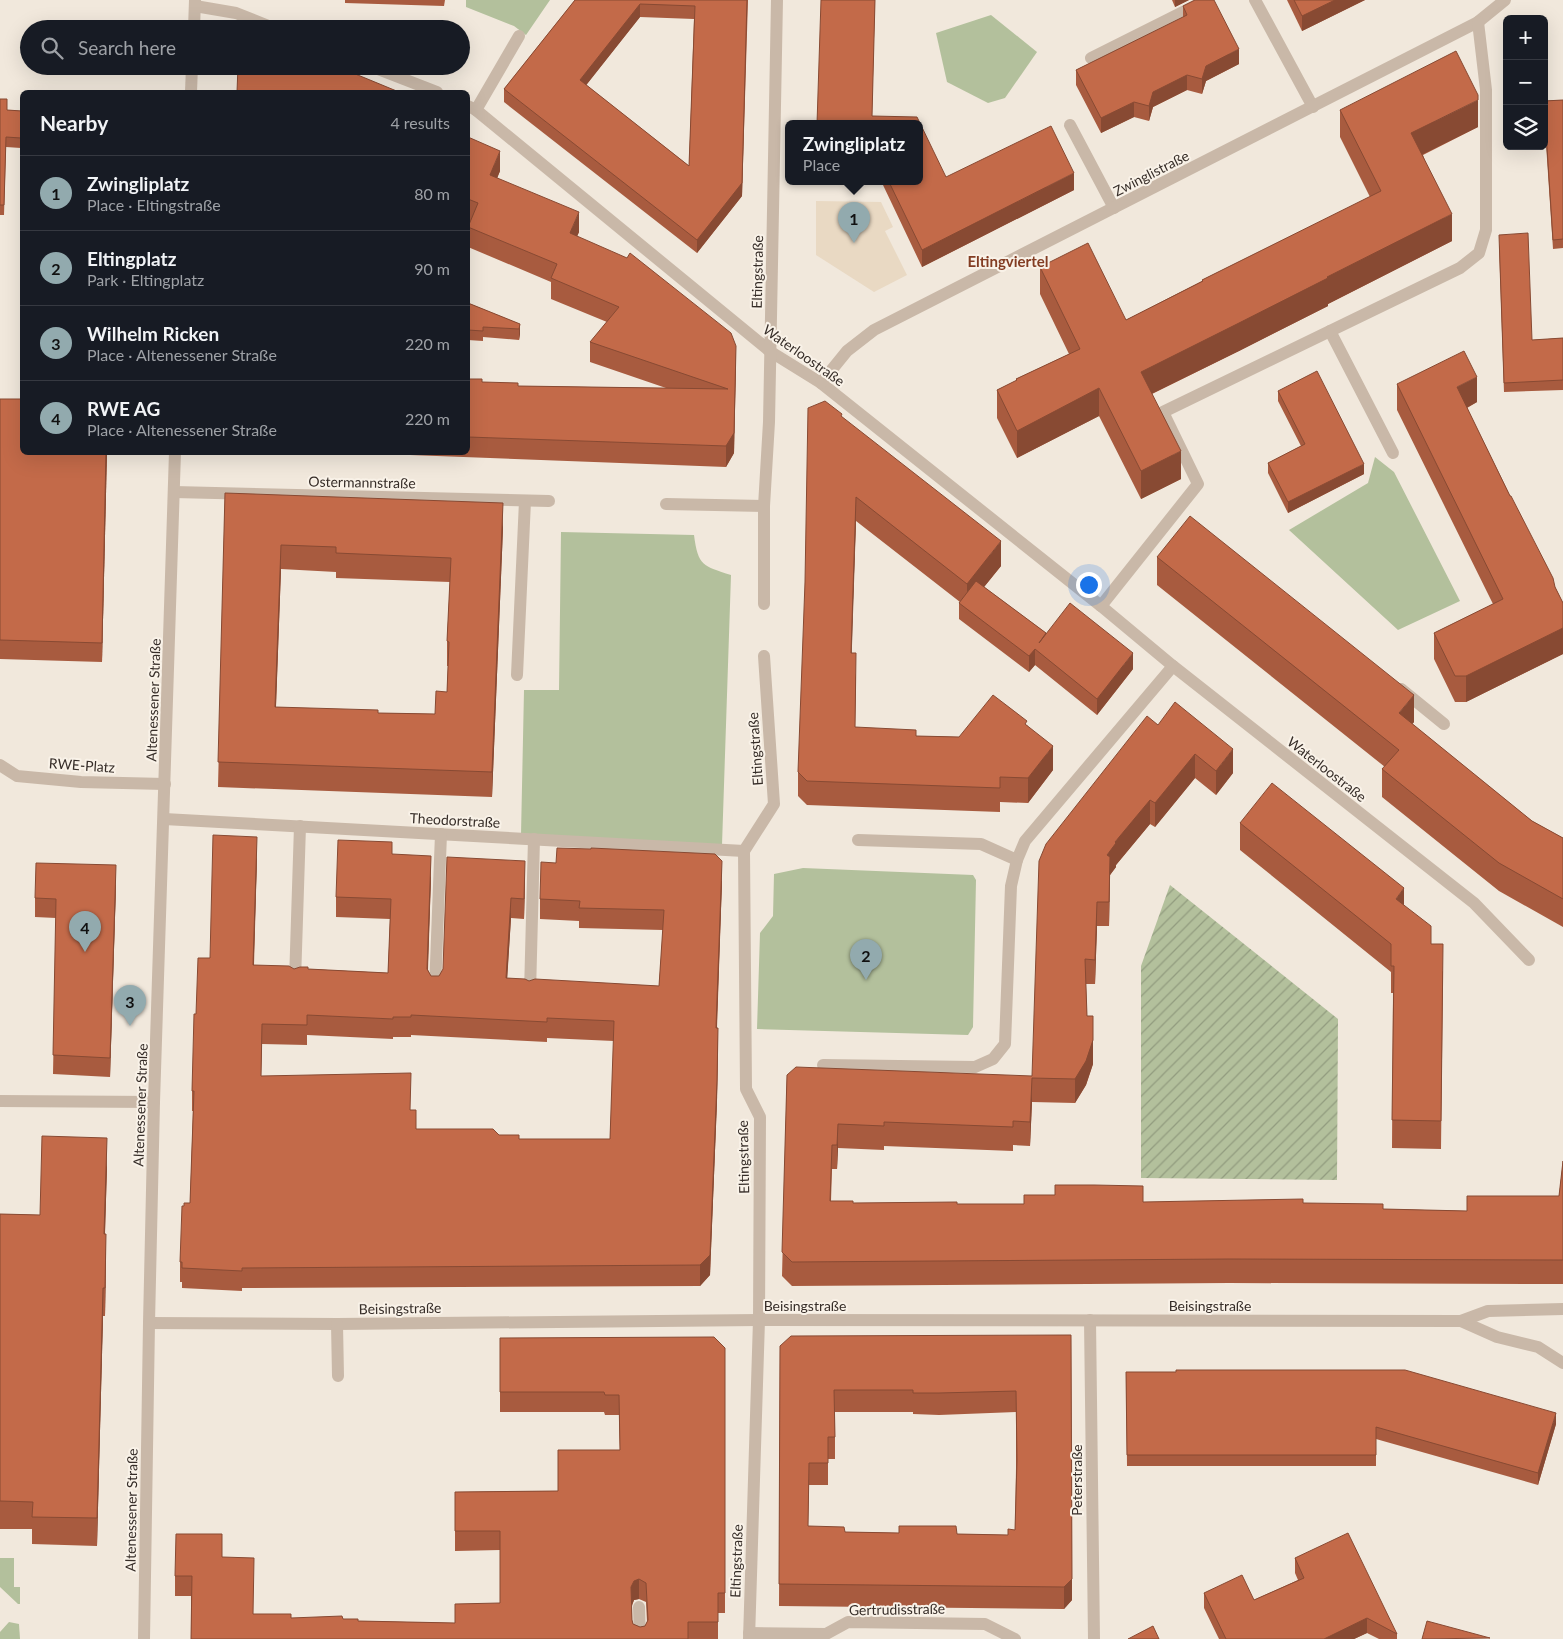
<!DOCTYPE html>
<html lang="en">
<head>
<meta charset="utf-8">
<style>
  body { margin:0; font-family:Lato,sans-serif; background:#20242c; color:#f1f3f6 }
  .controls { position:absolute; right:15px; top:15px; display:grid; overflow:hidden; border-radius:8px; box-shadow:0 5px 20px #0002 }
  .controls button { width:45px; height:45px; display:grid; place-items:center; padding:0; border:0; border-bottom:1px solid #363941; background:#171b24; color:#f1f3f6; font:25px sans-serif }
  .you { position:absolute; left:1088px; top:584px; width:18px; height:18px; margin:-12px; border:4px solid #fff; border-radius:50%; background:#1a73e8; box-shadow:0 0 0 8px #1a73e833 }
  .badge { display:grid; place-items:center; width:32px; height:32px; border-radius:50%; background:#92aaae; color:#111; font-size:16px; font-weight:700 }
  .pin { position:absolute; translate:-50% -41px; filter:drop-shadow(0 1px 2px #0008) }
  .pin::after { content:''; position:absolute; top:26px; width:18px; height:15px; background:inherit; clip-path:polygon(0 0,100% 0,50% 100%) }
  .popup { position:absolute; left:785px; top:120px; width:138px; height:65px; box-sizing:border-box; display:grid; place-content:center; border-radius:8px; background:#171b24; filter:drop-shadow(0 1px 4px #0005); font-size:16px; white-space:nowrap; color:#9ea1a6 }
  .popup b { font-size:19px; color:#f1f3f6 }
  .popup::after { content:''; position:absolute; left:50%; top:100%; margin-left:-10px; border:10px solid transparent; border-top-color:#171b24 }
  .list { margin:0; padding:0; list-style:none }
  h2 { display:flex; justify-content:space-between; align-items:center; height:65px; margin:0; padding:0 20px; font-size:21px }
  h2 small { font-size:16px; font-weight:400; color:#9ea1a6 }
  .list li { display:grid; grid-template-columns:32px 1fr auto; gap:15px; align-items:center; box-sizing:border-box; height:75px; padding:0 20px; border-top:1px solid #363941 }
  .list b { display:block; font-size:19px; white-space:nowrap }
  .list p { margin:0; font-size:16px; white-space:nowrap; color:#9ea1a6 }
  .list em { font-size:16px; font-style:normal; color:#9ea1a6 }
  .icon { flex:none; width:28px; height:28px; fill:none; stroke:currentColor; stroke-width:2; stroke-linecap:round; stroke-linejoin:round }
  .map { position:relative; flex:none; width:1563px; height:1639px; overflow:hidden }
  .search { position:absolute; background:#171b24; box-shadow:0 5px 20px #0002; left:20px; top:20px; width:450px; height:55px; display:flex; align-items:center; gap:12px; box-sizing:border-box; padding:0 18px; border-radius:28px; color:#9ea1a6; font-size:19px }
  .panel { position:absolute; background:#171b24; box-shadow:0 5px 20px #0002; left:20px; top:90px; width:450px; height:365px; border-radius:8px }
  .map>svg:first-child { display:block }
</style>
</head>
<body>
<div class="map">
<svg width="1563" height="1639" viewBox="0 0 1563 1639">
  <defs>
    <pattern id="garden-furrows" width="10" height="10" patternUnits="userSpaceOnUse" patternTransform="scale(1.25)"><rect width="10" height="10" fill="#b3c09c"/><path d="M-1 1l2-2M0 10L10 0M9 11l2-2" fill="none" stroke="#929c7f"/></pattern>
  </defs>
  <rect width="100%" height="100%" fill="#f1e8dc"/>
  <g fill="#b3c09c">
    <polygon points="466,0 550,0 526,35 514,26 466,7"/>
    <polygon points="991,15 1037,52 1005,98 988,103 947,82 936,33"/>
    <polygon points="1375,457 1394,472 1460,601 1398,630 1289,530 1368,483"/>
    <path d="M561 532 694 535C698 566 703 566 731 575L722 845 521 835 524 690H559Z"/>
    <polygon points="803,868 973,875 976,880 973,1027 968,1035 757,1029 760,933 773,916 774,874"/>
    <polygon points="0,1558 14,1558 14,1587 20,1587 20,1604 18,1604 0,1587"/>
    <polygon points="9,1622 19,1624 20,1639 0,1639 0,1632"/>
  </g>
  <polygon fill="url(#garden-furrows)" points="1170,885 1338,1019 1337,1180 1141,1178 1141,966"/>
  <polygon fill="#e9d9c3" points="816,201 881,202 893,227 885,231 907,275 874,292 816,255"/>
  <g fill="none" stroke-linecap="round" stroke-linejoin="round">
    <g stroke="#c9b8a8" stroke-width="12">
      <polyline points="1255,0 1313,107"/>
      <polyline points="195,6 236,13 276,29"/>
      <polyline points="194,29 195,0"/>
      <polyline points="1091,58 1207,0"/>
      <polyline points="370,66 437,92"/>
      <polyline points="191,92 192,66"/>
      <polyline points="468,106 476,110 771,352 821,383 1101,606 1173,666 1474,903 1529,960"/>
      <polyline points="476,110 519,36"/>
      <polyline points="1070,125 1114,208"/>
      <polyline points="1330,331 1393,453"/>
      <polyline points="821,383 847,351 874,330 1478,22 1505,0"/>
      <polyline points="174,492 549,501"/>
      <polyline points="666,504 764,506"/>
      <polyline points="764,604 764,506 769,422 777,0"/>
      <polyline points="1101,606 1198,484 1163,412 1460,268 1479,253 1486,230 1486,90 1478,22"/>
      <polyline points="517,675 525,501"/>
      <polyline points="1401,689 1444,724"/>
      <polyline points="0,765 17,776 81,782 165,784"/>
      <polyline points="164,819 744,851"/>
      <polyline points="858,840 981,844 1017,860"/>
      <polyline points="295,981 300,826"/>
      <polyline points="435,989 441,834"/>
      <polyline points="530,993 534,839"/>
      <polyline points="823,1065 975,1067 993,1059 1005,1044 1011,886 1017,860 1025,841 1173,666"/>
      <polyline points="0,1101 154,1102"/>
      <polyline points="1090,1320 1094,1639"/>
      <polyline points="1461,1321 1497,1337 1538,1347 1563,1363"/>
      <polyline points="149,1323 337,1324 759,1320 1461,1321 1488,1311 1563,1309"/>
      <polyline points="337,1324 338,1376"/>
      <polyline points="639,1607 640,1639"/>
      <polyline points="749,1633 826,1634 848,1622 985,1624 1015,1639"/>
      <polyline points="144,1639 149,1323 154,1102 175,452"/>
      <polyline points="749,1639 759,1320 760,1117 746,1089 744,851 774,804 764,656"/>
    </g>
  </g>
  <g fill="#a85b3f" fill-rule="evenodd">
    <polygon points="345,0 445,0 444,6 345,3"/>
    <path d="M575 0H748L742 196 697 253 504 102V89ZM640 17 694 19 689 166 586 85Z"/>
    <polygon points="875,0 872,116 946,177 1074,190 922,267 883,185 815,184 815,182 919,182 817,124"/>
    <polygon points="1172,0 1189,0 1175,7"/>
    <polygon points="1287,0 1365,0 1302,31"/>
    <polygon points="1183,6 1239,64 1206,81 1202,94 1187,90 1153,107 1149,121 1134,117 1101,133 1076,85 1076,70 1183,18"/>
    <polygon points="0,99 7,110 22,111 21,148 6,147 4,215 0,215"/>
    <polygon points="1563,100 1563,248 1553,249 1544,114 1544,101"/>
    <polygon points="1340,110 1478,127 1423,155 1452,241 1328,304 1328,306 1239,351 1152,394 1181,479 1141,499 1099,416 1017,458 997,418 997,390 1016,381 1016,379 1069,354 1040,294 1040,267 1126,320 1202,281 1202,280 1370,197 1340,137"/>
    <polygon points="468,137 500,171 497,178 579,232 577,236 736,366 734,453 726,467 330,452 468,452 468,379 482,382 518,386 666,388 590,362 590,342 607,322 551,299 551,282 468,247 468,227 470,220 468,219"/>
    <polygon points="1499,244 1532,340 1563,338 1563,390 1504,392"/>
    <polygon points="468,303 520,324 520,334 519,340 483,337 483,341 468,340"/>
    <polygon points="1397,384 1477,402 1467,408 1563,603 1563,654 1466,702 1455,702 1434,659 1434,633 1493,604 1397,410"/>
    <polygon points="1278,391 1364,474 1288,513 1268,473 1268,463 1301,446 1278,401"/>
    <polygon points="0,399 107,452 102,662 0,659"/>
    <polygon points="842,417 1001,566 984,587 1046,633 1133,669 1097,715 1035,665 1029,672 959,619 959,603 960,602 856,521 851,653 856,678 855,727 916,736 959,737 1027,725 1053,770 1028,803 1000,802 1000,812 807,805 798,796 798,772"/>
    <path d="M225 493 503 528 492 797 218 787ZM281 569 336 572V578L450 582 447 641V666H448L447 692 435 714 378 713 276 707Z"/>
    <polygon points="1157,557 1414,722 1412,724 1532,821 1563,838 1563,927 1499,891 1382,797 1382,769 1385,767 1157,585"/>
    <polygon points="1158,725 1233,773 1216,795 1195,778 1155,827 1150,824 1116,865 1116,867 1110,875 1109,926 1097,926 1095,984 1086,984 1087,1016 1093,1064 1086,1085 1075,1103 1032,1102 1030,1146 1013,1145 1013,1151 884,1146 884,1150 838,1148 837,1169 832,1169 831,1201 853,1203 957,1204 1024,1204 1143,1202 1303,1203 1383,1209 1467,1211 1559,1196 1563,1161 1563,1284 1229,1283 792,1286 782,1276 787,1075 1032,1076"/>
    <polygon points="1240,823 1404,905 1443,972 1441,1149 1392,1148 1393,993 1391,993 1391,972 1240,850"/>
    <path d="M392 854 431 877 428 970 431 976H439L525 881 524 919 511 918 507 978 529 981 659 986 663 930 579 928V921L540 919V899L722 881 717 1028 718 1048 717 1101 710 1275 700 1286 242 1288V1291L182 1288V1282H180V1262L184 1206 190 1203 193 1111H192V1091L196 1014 210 958 257 857 254 965 294 969H308L388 973 390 919 336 917V897ZM307 1035 393 1039V1037H411V1035L547 1042V1038L614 1041 610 1139H519L499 1135 416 1129 411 1110 261 1076 262 1044 307 1045Z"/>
    <polygon points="116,885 110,1077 53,1074 56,918 35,917 35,898"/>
    <polygon points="107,1166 105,1234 106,1262 105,1316 103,1316 97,1546 32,1544 32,1529 0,1529 0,1214 40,1215"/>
    <path d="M1071 1335 1072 1600 1064 1609 779 1606 780 1346ZM835 1412H913V1414L939 1415 1016 1412V1468L1015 1530 1008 1535 845 1532 808 1526 809 1485H828V1459H835Z"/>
    <path d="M500 1338 725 1348V1613H718V1639H191V1596H175V1576L222 1557 253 1614 291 1618 343 1619 358 1621 455 1623 500 1603V1550L455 1551V1492L558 1491 620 1450 619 1415H605L604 1412H500ZM639 1599 646 1602 647 1622 645 1626 640 1627 633 1624 632 1620V1606L634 1600Z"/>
    <polygon points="1126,1372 1556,1424 1538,1485 1376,1439 1376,1466 1127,1466"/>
    <polygon points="1295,1558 1397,1634 1397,1639 1379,1639 1367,1633 1354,1639 1219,1639 1204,1608 1204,1593 1254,1600 1298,1580 1295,1573"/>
  </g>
  <g fill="#884a33">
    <polygon points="747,0 742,196 697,253 697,240"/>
    <polygon points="1175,0 1189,0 1175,7"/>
    <polygon points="1335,0 1365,0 1302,31 1302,16"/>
    <polygon points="640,4 640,17 580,93 580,80"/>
    <polygon points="1239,49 1239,64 1206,81 1202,94 1202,79 1206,66"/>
    <polygon points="1187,75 1187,90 1153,107 1149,121 1149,106 1153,92"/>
    <polygon points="1478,100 1478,127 1411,160 1411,133"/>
    <polygon points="1134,102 1134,117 1101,133 1101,118"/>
    <polygon points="500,151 500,171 490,196 490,175"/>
    <polygon points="1074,173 1074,190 922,267 922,250"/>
    <polygon points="579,212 579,232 570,253 570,233"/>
    <polygon points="1452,214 1452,241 1328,304 1328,306 1239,351 1141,399 1141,372 1327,277"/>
    <polygon points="520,324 520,334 519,340 519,329"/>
    <polygon points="736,346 734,453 726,467 726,446"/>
    <polygon points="1477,377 1477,402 1457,413 1457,387"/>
    <polygon points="1099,388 1099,416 1017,458 1017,431"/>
    <polygon points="1181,451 1181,479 1141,499 1141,471"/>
    <polygon points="106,452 107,452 102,662 102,643"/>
    <polygon points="1364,464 1364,474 1288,513 1288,502"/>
    <polygon points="856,497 856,521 851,677 851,653"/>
    <polygon points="503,503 503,528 492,797 492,772"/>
    <polygon points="1001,541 1001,566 967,608 967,584"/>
    <polygon points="281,545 281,569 275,731 275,707"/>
    <polygon points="1563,628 1563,654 1466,702 1466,676"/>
    <polygon points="1035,649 1035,665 1029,672 1029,656"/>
    <polygon points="1133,653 1133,669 1097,715 1097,699"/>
    <polygon points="1414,695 1414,722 1399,740 1399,713"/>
    <polygon points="1053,746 1053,770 1028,803 1028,778"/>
    <polygon points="1233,749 1233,773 1216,795 1216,771"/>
    <polygon points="1195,754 1195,778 1155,827 1155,803"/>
    <polygon points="1150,800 1150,824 1116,865 1116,867 1110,875 1109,926 1109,902 1107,855 1115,842"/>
    <polygon points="257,837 257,857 253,985 253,965"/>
    <polygon points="431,856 431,877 427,989 427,969"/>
    <polygon points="525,861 525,881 524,919 524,899"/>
    <polygon points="722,861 722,881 716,1048 716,1028"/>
    <polygon points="116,865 116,885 110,1077 110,1058"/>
    <polygon points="1404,888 1404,916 1396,899"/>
    <polygon points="511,898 511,918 506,998 506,978"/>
    <polygon points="1097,902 1097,926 1095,984 1095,960"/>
    <polygon points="1093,1016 1093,1064 1086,1085 1075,1103 1075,1079"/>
    <polygon points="718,1028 717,1101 710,1275 700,1286 700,1265"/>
    <polygon points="1032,1078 1032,1102 1030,1146 1030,1122"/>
    <polygon points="838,1124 838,1148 837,1169 837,1145"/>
    <polygon points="107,1138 107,1166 104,1262 104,1234"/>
    <polygon points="106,1234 106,1262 105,1316 105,1288"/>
    <polygon points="103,1288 103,1316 97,1546 97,1518"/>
    <polygon points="1556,1413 1556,1424 1538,1485 1538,1473"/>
    <polygon points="639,1579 639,1599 634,1600 631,1607 631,1587 634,1581"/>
    <polygon points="1072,1579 1072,1600 1064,1609 1064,1587"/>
    <polygon points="1367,1618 1367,1633 1354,1639 1324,1639"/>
  </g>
  <g fill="#c36a49" stroke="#884a33" fill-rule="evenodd">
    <path d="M575 0H747L742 183 697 240 504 89ZM640 4 695 6 689 166 580 80Z"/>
    <polygon points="821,0 875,0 872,116 917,117 946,177 1051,126 1074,173 922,250 889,182 919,182 919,124 817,124"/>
    <polygon points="1195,0 1214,0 1239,49 1206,66 1202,79 1187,75 1153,92 1149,106 1134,102 1101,118 1076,70 1187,15 1183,6"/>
    <polygon points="1294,0 1335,0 1302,16"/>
    <polygon points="1456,51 1478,95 1478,100 1411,133 1452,214 1327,277 1328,278 1239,323 1141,372 1181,451 1141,471 1099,388 1017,431 997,390 1017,380 1016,379 1080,349 1040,267 1088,243 1126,320 1203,281 1202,280 1381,191 1340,110"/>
    <polygon points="238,66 336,66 399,92 237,92"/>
    <polygon points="0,99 7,99 7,110 22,111 21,138 6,137 4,205 0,205"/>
    <polygon points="1563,100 1563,239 1553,240 1544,101"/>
    <polygon points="468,137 500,151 490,175 579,212 570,233 627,258 630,253 731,333 736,346 734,433 726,446 468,437 468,379 482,379 482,382 518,383 518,386 728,389 590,342 619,307 551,278 557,264 468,227 478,203 468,199"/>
    <polygon points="1528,233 1532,340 1563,338 1563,380 1504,383 1499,235"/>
    <polygon points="468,303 520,324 519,329 483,327 483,331 468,330"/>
    <polygon points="1464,351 1477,377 1457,387 1510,496 1511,496 1553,578 1555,587 1563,603 1563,628 1466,676 1455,676 1434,633 1503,599 1397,384"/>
    <polygon points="1317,371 1364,464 1288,502 1268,463 1305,444 1278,391"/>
    <polygon points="0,399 22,399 22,452 106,452 102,643 0,640"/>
    <polygon points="825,401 842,414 841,416 1001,541 967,584 856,497 851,653 856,653 855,727 916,730 916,736 959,737 993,695 1027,721 1025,724 1053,746 1028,778 1000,777 1000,788 807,781 798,772 805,582 808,408"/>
    <path d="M225 493 503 503 492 772 218 762ZM281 545 336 547V553L451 558 447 641 449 642 447 692 436 691 435 714 378 713V710L275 707Z"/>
    <polygon points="1190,516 1414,695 1399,713 1532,821 1563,838 1563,899 1499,863 1382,769 1399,750 1157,557"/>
    <polygon points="976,581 1046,633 1039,643 1070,603 1133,653 1097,699 1035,649 1029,656 959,603"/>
    <polygon points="1175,702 1233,749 1216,771 1195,754 1155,803 1150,800 1115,842 1116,843 1107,855 1110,857 1109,902 1097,902 1095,960 1085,959 1087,1016 1093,1016 1093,1040 1086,1061 1075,1079 1032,1078 1030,1122 1013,1121 1013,1127 884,1122 884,1126 838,1124 837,1145 832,1145 830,1201 853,1201 853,1203 957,1202 957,1204 1024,1204 1024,1195 1055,1195 1055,1185 1094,1185 1143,1186 1143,1202 1303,1199 1303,1203 1383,1204 1383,1209 1467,1211 1467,1196 1559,1196 1563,1161 1563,1260 1229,1259 792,1262 782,1252 787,1075 796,1067 1032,1076 1039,861 1046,844 1147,716 1158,725"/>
    <polygon points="1272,783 1404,888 1396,899 1431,926 1431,944 1443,944 1441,1121 1392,1120 1394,966 1391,966 1391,944 1240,823"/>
    <path d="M213 835 257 837 253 965 289 966 294 969 300 967H308V969L388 973 391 899 336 897 338 840 392 842V854L431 856 427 969 431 976H439L443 969 447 857 525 861 524 899 511 898 506 978 525 979 529 981 535 979 659 986 664 910 579 908 580 901 540 899 541 862 556 863 557 848 591 849V848L715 854 722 861 716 1028H718L717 1081 710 1255 700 1265 242 1268V1271L182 1268V1262H180L182 1206H184V1203H190L194 1091H192L194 1014H196L198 958H210ZM307 1015 393 1019V1017H411V1015L547 1022V1018L614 1021 610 1139H519V1135H499L493 1129H416V1110H410L411 1073 261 1076 262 1024 307 1025Z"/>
    <polygon points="36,863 116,865 110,1058 53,1055 56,899 35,898"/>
    <polygon points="42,1136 107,1138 104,1234 106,1234 105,1288 103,1288 97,1518 32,1517 33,1502 0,1501 0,1214 40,1215"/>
    <path d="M1071 1335 1072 1579 1064 1587 779 1584 780 1346 791 1336ZM834 1390H913V1393H939L1016 1391 1017 1460 1015 1530 1008 1529V1535L957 1534 956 1526H899V1533L845 1532 844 1527 808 1526 809 1463H828V1437H835Z"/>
    <path d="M714 1337 725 1348V1593H718V1622H688V1639H191L192 1576H175L176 1534H222V1557L254 1558 253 1614H291V1618L342 1616 343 1619H358V1621L455 1623V1604L500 1603V1531H455V1492L558 1491V1450H620L619 1395H605L604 1392H500V1338ZM639 1579 646 1583 648 1620 645 1626 640 1627 633 1624 632 1620 631 1587 634 1581Z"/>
    <polygon points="1176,1370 1405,1370 1556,1413 1538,1473 1376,1427 1376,1455 1127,1455 1126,1372 1176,1372"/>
    <polygon points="1348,1533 1397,1634 1367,1618 1324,1639 1226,1639 1204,1593 1242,1575 1254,1600 1304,1578 1295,1558"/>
    <polygon points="1427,1621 1490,1638 1422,1639"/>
    <polygon points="1153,1626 1159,1639 1128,1639"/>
  </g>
  <g text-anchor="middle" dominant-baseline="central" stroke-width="4" stroke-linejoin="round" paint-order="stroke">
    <g font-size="14" fill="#362d28" stroke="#f9f2e8">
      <text transform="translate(1151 173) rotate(-27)">Zwinglistraße</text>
      <text transform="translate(757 272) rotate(-89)">Eltingstraße</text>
      <text transform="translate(804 355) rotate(35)">Waterloostraße</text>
      <text transform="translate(362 482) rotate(1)">Ostermannstraße</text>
      <text transform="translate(153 700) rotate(-88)">Altenessener Straße</text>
      <text transform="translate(755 749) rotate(-94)">Eltingstraße</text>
      <text transform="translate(82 765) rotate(4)">RWE-Platz</text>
      <text transform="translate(1327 769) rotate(38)">Waterloostraße</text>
      <text transform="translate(455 820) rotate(3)">Theodorstraße</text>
      <text transform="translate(140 1105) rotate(-88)">Altenessener Straße</text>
      <text transform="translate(743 1157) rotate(-91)">Eltingstraße</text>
      <text x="805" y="1305">Beisingstraße</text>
      <text x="1210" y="1305">Beisingstraße</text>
      <text transform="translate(400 1308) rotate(-1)">Beisingstraße</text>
      <text transform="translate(1076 1480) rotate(-90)">Peterstraße</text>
      <text transform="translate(131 1510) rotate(-89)">Altenessener Straße</text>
      <text transform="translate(736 1561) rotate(-88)">Eltingstraße</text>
      <text transform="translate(897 1609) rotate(-1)">Gertrudisstraße</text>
    </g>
    <g font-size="15" font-weight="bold" fill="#833d23" stroke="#f9f2e8">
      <text x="1008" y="261">Eltingviertel</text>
    </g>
  </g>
</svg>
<div class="controls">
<button>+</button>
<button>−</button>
<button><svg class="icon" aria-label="layers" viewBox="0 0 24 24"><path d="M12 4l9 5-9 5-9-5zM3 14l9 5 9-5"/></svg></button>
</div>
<div class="you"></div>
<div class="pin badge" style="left:854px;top:243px">1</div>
<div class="popup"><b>Zwingliplatz</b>Place</div>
<div class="pin badge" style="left:866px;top:980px">2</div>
<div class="pin badge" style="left:130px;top:1026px">3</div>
<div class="pin badge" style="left:85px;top:952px">4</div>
<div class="search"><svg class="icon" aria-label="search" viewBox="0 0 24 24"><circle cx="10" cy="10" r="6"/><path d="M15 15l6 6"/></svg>Search here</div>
<section class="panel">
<h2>Nearby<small>4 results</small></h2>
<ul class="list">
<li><span class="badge">1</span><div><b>Zwingliplatz</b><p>Place · Eltingstraße</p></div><em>80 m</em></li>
<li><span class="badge">2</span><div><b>Eltingplatz</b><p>Park · Eltingplatz</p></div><em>90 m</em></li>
<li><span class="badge">3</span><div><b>Wilhelm Ricken</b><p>Place · Altenessener Straße</p></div><em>220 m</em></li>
<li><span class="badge">4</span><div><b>RWE AG</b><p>Place · Altenessener Straße</p></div><em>220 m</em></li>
</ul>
</section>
</div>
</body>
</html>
